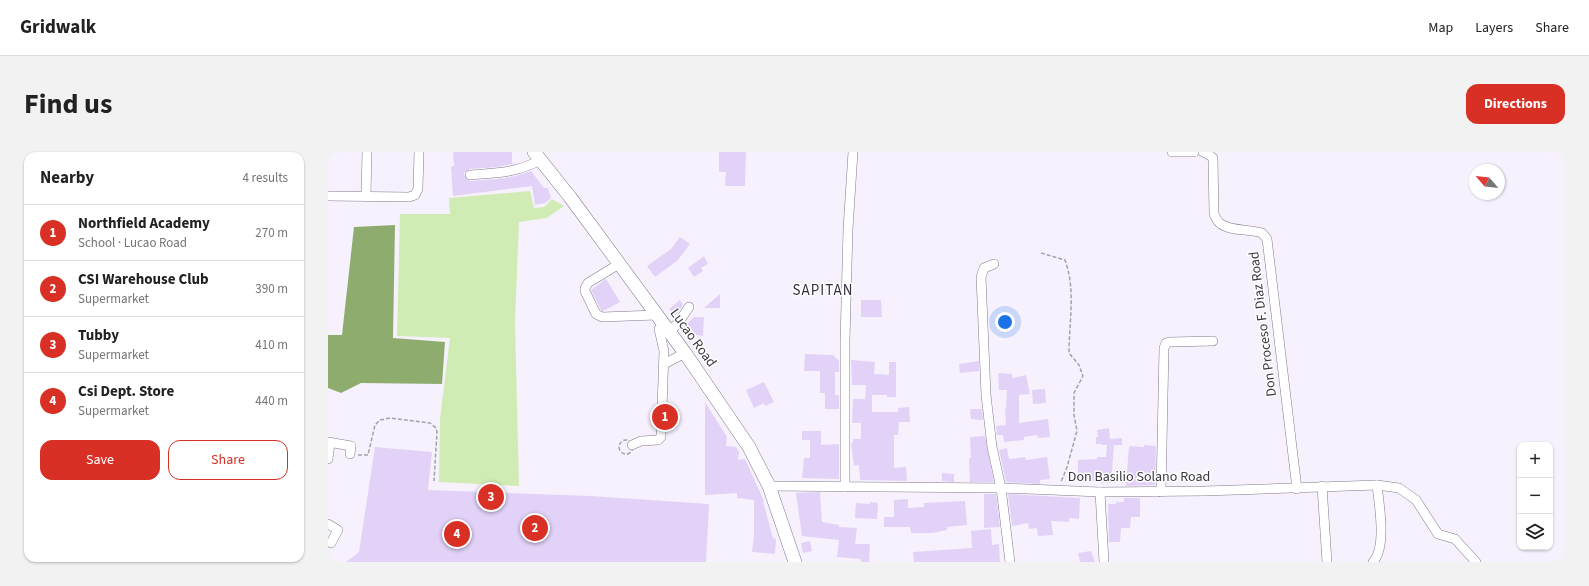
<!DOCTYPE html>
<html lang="en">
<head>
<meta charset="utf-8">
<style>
  body { margin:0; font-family:"Source Sans 3",sans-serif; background:#f2f2f2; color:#222 }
  .controls { position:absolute; right:12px; bottom:12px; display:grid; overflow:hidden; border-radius:8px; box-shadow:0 1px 3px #0004 }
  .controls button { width:36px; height:36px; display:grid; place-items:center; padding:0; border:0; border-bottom:1px solid #e0e0e0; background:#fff; color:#222; font:20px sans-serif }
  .compass { position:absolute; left:1141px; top:12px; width:36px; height:36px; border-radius:50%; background:#fff; box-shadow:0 1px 3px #0004; rotate:298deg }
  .you { position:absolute; left:677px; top:170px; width:14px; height:14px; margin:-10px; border:3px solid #fff; border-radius:50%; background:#1a73e8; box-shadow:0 0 0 6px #1a73e833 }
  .badge { display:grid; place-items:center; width:26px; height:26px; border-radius:50%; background:#d93025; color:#fff; font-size:13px; font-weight:700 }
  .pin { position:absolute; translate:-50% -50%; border:2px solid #fff; box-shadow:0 1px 4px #0006 }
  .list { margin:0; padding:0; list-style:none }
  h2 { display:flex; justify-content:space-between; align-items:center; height:52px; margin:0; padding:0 16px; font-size:17px }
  h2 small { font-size:13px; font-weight:400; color:#767676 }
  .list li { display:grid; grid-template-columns:26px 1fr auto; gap:12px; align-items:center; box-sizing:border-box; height:56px; padding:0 16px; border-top:1px solid #e0e0e0 }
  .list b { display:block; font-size:15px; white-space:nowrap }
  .list p { margin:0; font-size:13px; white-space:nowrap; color:#767676 }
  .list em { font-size:13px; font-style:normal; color:#767676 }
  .actions { display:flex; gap:8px; padding:12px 16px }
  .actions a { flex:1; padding:9px 0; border:1px solid #d93025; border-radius:12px; text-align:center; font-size:14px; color:#d93025 }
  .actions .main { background:#d93025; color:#fff }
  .icon { flex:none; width:22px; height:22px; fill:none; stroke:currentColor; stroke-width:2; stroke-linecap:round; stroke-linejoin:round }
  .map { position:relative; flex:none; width:1237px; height:410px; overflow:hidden; border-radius:12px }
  header { display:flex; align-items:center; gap:24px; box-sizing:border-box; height:56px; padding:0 20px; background:#fff; border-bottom:1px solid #e0e0e0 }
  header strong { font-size:19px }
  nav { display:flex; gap:22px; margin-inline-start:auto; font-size:14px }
  .intro { display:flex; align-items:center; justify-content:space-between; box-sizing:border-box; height:96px; padding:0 24px }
  h1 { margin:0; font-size:28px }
  .button { padding:10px 18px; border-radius:12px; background:#d93025; color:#fff; font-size:14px; font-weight:700 }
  main { display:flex; gap:24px; padding:0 24px }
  aside { flex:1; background:#fff; border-radius:12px; box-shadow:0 1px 3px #0004 }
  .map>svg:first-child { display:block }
</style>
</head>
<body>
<header>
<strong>Gridwalk</strong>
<nav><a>Map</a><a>Layers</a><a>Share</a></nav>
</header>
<div class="intro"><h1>Find us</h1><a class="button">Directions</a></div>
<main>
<aside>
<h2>Nearby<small>4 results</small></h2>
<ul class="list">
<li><span class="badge">1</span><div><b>Northfield Academy</b><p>School · Lucao Road</p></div><em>270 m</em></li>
<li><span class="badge">2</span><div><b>CSI Warehouse Club</b><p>Supermarket</p></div><em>390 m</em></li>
<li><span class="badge">3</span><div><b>Tubby</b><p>Supermarket</p></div><em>410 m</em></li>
<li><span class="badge">4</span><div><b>Csi Dept. Store</b><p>Supermarket</p></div><em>440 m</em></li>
</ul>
<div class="actions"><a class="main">Save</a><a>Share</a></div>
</aside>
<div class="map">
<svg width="1237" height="410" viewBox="0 0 1237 410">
  <rect width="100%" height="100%" fill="#f6f1fd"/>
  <polygon fill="#d0ecb4" points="202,39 206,56 216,55 224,47 236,54 219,66 191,70 187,170 191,334 111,330 112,267 122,186 69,184 72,62 122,62 121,46"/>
  <polygon fill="#8fac6f" points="67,73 65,186 117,190 114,232 33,231 13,241 0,236 0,183 14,183 26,75"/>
  <g fill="#e2d2f8">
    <polygon points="125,0 184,0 184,11 189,11 169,15 141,17 136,21 137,26 142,29 170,27 188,24 203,19 216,36 220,36 223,46 217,51 207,53 204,34 125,44 123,15 126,14"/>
    <polygon points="391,0 418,0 417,34 397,34 398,20 391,20"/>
    <polygon points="352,85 362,92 349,109 327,125 319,114 343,97"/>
    <polygon points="376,104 380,112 373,116 375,119 366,125 360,116"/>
    <polygon points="278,127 292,150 275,159 273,158 263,138"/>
    <polygon points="392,142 392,156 376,156"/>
    <polygon points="352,148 355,153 347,164 341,157"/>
    <polygon points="533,148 553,148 554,165 533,165"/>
    <polygon points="366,165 376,165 375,184 368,183 359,172"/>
    <polygon points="477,202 505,203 511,209 511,220 507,220 507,243 511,243 511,257 497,257 497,241 492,241 492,219 476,219"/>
    <polygon points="523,208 547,210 546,222 561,223 561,210 568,210 568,245 559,245 559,243 544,243 544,260 570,260 570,256 581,255 582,270 571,270 570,283 566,283 566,316 578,315 579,329 532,328 531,313 526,314 523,291 525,291 525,287 533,287 533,271 524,271 525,247 537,247 538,233 524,233"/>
    <polygon points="651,209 651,219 632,221 631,212"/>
    <polygon points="670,221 684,222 684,226 698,223 702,242 691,243 691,271 720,267 722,285 710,286 709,283 696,285 696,288 676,290 675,283 669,283 668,274 678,273 677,256 678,256 679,238 671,238"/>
    <polygon points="436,230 446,250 437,254 436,251 426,256 418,238"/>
    <polygon points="717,237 718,251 705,252 704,238"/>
    <polygon points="377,250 399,285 398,294 408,295 411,300 410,308 417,307 436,349 435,349 445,386 448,387 447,402 424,400 426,385 426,348 409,346 409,341 377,343"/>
    <polygon points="642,257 654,257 655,268 643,267"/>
    <polygon points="781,276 782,287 794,286 794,293 786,293 783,331 767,330 767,329 750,329 750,308 769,307 769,305 778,305 779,293 774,293 774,292 768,292 768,285 770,285 769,278"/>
    <polygon points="474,279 493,279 493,293 511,292 511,327 474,326 476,306 482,306 482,288 474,288"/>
    <polygon points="657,284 666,330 642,330 641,306 643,306 642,285"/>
    <polygon points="816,293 828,294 827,333 798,334 801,294 816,295"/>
    <polygon points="47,295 104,300 100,338 263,344 381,352 378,410 18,410 31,400"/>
    <polygon points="679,296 681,307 697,305 698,308 719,305 722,327 712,328 712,332 678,330 671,298"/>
    <polygon points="614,321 626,322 626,330 614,329"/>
    <polygon points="492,340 494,370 511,373 511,375 529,376 527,392 542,392 541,410 533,410 533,407 509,405 511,388 474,384 468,341"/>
    <polygon points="656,342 668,342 672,375 656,376"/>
    <polygon points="680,342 752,346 751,367 741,366 741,370 723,369 725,383 710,384 709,376 701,377 700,371 684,374"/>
    <polygon points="796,346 812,346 812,365 803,365 802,376 793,376 792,390 781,390 780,352 788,352 788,350 796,350"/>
    <polygon points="580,347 580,356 596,355 596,351 637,349 639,373 619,375 619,378 604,381 583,381 582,375 556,375 556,365 566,365 566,348"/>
    <polygon points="542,350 550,351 549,367 527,366 528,351 542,352"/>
    <polygon points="663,377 664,393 671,392 672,410 586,410 585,400 644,396 643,379"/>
    <polygon points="482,389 484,399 475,401 473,391"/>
    <polygon points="763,399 767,410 752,410 750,401"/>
  </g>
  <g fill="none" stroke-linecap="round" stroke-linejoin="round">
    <defs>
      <g id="minor">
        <polyline points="844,0 866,0"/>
        <path d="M875 0 880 2 885 6 886 62C888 66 889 70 893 72 902 79 922 77 934 81L939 87 969 337"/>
        <path d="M142 23C168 21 189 21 212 8"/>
        <polyline points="0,44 81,45 87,43 90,37 91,0"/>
        <polyline points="38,44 39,0"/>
        <polyline points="291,112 260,131 257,136 257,139 268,162 274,165 328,163"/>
        <polyline points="666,112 656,116 653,125 658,243 664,295 673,336 682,410"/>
        <polyline points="341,180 351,170 361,155"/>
        <polyline points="336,212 357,201"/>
        <polyline points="0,290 23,294 22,302"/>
        <polyline points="304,293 313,289 330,288 333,285 336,199 331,177"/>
        <polyline points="0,307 2,291"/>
        <polyline points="441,334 673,336 772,340 877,339 1049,333 1071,336 1088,348 1110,382 1127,387 1148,410"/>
        <polyline points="994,334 999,410"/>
        <polyline points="517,335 517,189 520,77 525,0"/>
        <polyline points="772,340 776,410"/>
        <polyline points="833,340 836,196 838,191 842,190 885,189"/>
        <polyline points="0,372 10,378 3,391"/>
        <path d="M1045 410C1059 395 1051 352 1049 333"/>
      </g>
      <polyline id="highway" points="206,0 242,45 357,201 421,295 441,334 467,410"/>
    </defs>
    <use href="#minor" stroke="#827a8b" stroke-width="10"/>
    <use href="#highway" stroke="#827a8b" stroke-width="14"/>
    <g stroke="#a5a0ab" stroke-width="1.5" stroke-dasharray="4 2" stroke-linecap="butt">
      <path d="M713 101 737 108C748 138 741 170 741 201L751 213 755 224 746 241V263L749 279 739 315 733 330"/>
      <circle cx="298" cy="295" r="7"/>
      <polyline points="30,303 40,303 47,273 52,268 62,266 102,271 108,276 109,280 106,329"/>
    </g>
    <use href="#minor" stroke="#fff" stroke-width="9"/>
    <use href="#highway" stroke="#fff" stroke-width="13"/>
  </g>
  <g text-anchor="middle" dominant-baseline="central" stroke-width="3" stroke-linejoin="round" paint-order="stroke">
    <g font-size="14" fill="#3a373f" stroke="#fff">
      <text transform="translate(935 172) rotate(-97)">Don Proceso F. Diaz Road</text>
      <text transform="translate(365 186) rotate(54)">Lucao Road</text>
      <text x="811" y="325">Don Basilio Solano Road</text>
    </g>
    <g font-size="15" letter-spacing="1" fill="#352e3d" stroke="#fff">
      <text x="495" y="138">SAPITAN</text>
    </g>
  </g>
</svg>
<div class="controls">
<button>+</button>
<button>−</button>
<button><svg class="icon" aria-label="layers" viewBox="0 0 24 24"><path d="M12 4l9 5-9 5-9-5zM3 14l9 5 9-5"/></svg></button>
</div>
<svg class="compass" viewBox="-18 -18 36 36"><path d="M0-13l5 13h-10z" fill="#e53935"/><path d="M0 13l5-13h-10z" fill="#767676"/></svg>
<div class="you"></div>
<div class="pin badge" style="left:337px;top:265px">1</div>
<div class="pin badge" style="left:207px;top:376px">2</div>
<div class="pin badge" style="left:163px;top:345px">3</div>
<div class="pin badge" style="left:129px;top:382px">4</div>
</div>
</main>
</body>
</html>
